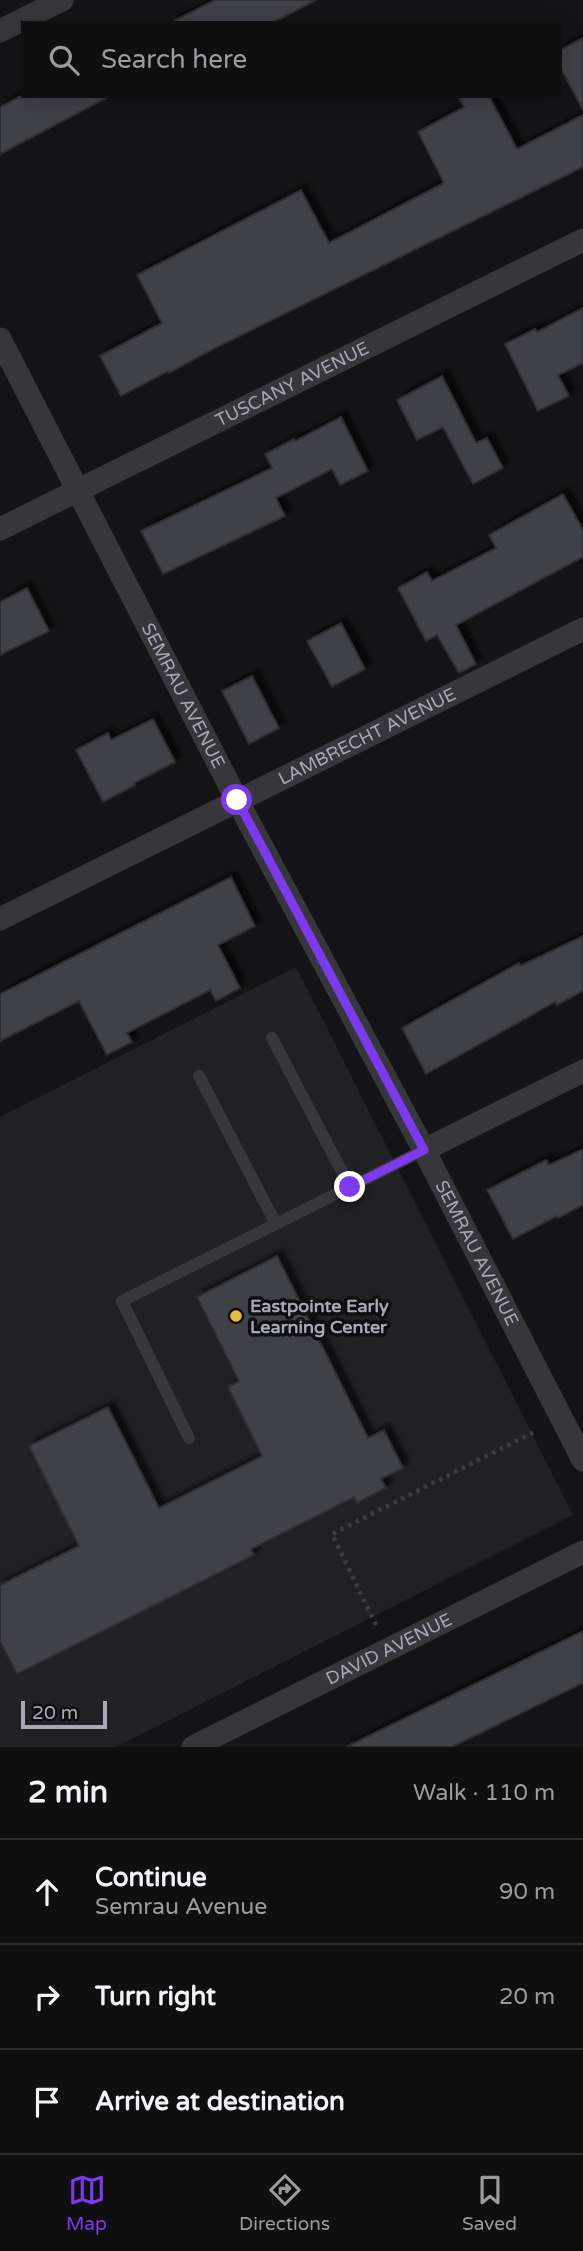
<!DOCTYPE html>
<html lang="en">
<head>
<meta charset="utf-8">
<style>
  body { margin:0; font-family:"Varela Round",sans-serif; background:#181819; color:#f1f3f6 }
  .scale { position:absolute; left:21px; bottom:18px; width:86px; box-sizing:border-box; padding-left:7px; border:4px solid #a7aab5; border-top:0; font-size:19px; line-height:24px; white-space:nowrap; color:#a7aab5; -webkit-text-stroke:5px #0f0f11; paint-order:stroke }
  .stop { position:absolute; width:21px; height:21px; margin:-16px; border:5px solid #7c3aed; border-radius:50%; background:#fff }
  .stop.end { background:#7c3aed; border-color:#fff; box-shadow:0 2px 7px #0008 }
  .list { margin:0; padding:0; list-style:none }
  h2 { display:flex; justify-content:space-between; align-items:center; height:91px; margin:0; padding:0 28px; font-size:30px }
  h2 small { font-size:23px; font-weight:400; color:#9b9c9f }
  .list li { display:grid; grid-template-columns:46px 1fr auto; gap:21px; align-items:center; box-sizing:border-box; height:105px; padding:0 28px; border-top:2px solid #2f2f30 }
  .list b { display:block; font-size:26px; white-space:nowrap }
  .list p { margin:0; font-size:23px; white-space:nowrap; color:#9b9c9f }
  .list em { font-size:23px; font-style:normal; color:#9b9c9f }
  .icon { flex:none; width:38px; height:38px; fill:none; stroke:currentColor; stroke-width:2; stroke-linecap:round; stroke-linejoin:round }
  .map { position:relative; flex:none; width:583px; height:1747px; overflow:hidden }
  .search { position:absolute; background:#0f0f10; box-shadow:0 4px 18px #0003; left:21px; right:21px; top:21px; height:77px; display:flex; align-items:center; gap:18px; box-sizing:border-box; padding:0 24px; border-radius:0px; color:#9b9c9f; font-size:26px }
  .sheet { height:406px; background:#0f0f10 }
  nav { display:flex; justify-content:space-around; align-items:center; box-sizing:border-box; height:98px; border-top:2px solid #2f2f30; background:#0f0f10; font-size:19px; color:#9b9c9f }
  nav a { display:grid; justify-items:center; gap:4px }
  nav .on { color:#7c3aed }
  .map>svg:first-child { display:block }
</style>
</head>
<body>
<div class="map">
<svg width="583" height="1747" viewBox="0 0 583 1747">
  <defs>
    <filter id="shadow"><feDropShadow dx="6" dy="-6" stdDeviation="2" flood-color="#0009"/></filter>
  </defs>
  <rect width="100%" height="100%" fill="#141416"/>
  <polygon fill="#212023" points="296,967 573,1515 116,1747 0,1747 0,1117"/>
  <g fill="#414146" stroke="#2f2e32" stroke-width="2" filter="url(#shadow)">
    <polygon points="215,0 316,0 272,23 170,23"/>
    <polygon points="583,38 583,110 560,67 560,50"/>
    <polygon points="21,96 110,96 0,154 0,107"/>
    <polygon points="458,96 489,96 517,149 583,115 583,167 215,348 169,373 168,371 121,396 100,356 162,323 137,275 301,190 329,243 444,183 418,132 464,107"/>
    <polygon points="583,308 583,363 558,375 569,396 538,411 505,344 535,329 537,332"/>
    <polygon points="442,376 476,443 487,438 503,468 473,484 443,427 417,440 397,400"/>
    <polygon points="341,417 368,471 340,485 332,469 276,498 285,516 163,574 141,531 272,468 265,454 294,439 295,441"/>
    <polygon points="563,494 583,530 583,557 456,625 476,664 459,673 437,635 426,641 398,588 427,572 432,581 496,548 489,535"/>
    <polygon points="27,588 49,631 0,655 0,602"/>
    <polygon points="341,623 365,669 332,687 307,641"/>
    <polygon points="252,676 279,728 249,744 222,691"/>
    <polygon points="153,719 175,762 134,783 135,785 103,802 76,750 108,733 111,740"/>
    <polygon points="231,877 255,926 218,945 240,988 216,1001 210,990 127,1033 132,1042 107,1055 79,1001 0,1041 0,994"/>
    <polygon points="583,936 583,991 557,1005 555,1002 426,1074 402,1028 519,963 520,966"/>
    <polygon points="583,1149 583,1205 558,1218 557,1216 513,1239 487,1190 546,1160 549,1165"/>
    <polygon points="277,1256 368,1438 384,1430 403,1468 381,1479 386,1488 357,1503 354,1497 251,1549 254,1555 17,1674 0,1641 0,1585 79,1546 29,1446 108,1407 159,1508 262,1456 228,1387 239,1381 197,1297"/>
    <polygon points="583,1631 583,1683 452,1747 346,1747"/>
  </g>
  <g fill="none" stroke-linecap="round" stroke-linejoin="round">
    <polyline stroke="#3c3d41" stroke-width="4.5" stroke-dasharray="3.5 5" stroke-linecap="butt" points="376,1625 332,1534 536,1431"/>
    <g stroke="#36363b" stroke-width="12">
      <polyline points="272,1038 350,1187"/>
      <polyline points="199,1076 276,1224"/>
      <polyline points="189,1438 122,1301 424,1150"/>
    </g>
    <g stroke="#36363b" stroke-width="23">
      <polyline points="0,31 62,0"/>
      <path id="s1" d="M0 339 237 800 424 1150 583 1460"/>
      <path id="s2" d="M0 529 583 240"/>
      <path id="s3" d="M0 919 583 629"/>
      <polyline points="424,1150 583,1071"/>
      <path id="s4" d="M193 1747 583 1552"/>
    </g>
  </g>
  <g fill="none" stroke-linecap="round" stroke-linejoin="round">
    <polyline stroke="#7c3aed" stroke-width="9" points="237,800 424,1150 350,1187"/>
  </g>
  <circle fill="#e4be3e" stroke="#0f0f11" stroke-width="2.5" cx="236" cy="1316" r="7"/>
  <g text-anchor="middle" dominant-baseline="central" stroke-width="7" stroke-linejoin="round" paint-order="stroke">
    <g font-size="18" fill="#a7aab5" stroke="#0f0f11">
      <text stroke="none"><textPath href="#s2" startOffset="326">TUSCANY AVENUE</textPath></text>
      <text stroke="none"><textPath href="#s1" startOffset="401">SEMRAU AVENUE</textPath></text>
      <text stroke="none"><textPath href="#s3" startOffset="410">LAMBRECHT AVENUE</textPath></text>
      <text stroke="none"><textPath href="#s1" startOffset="1031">SEMRAU AVENUE</textPath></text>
      <text stroke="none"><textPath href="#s4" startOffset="219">DAVID AVENUE</textPath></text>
    </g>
    <g font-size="18" font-weight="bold" fill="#a7aab5" stroke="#0f0f11" text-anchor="start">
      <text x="250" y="1306">Eastpointe Early<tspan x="250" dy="21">Learning Center</tspan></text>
    </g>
  </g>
</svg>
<div class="scale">20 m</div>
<div class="stop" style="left:237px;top:800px"></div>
<div class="stop end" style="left:350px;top:1187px"></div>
<div class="search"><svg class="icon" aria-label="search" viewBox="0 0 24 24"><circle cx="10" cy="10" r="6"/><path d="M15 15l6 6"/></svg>Search here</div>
</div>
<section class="sheet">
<h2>2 min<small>Walk · 110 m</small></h2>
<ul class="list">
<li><svg class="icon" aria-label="ahead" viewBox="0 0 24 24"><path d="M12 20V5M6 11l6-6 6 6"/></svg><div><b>Continue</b><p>Semrau Avenue</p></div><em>90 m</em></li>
<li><svg class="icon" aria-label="right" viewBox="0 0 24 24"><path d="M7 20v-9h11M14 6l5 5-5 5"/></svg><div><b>Turn right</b></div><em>20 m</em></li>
<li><svg class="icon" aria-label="arrive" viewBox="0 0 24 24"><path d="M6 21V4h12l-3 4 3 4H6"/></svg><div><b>Arrive at destination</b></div></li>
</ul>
</section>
<nav>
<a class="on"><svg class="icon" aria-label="map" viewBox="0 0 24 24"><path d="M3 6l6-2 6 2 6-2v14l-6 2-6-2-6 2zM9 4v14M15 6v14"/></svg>Map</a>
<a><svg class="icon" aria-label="directions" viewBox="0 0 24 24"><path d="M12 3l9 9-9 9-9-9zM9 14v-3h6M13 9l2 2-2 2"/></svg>Directions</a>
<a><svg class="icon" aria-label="saved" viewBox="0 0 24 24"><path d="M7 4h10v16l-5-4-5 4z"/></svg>Saved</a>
</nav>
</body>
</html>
